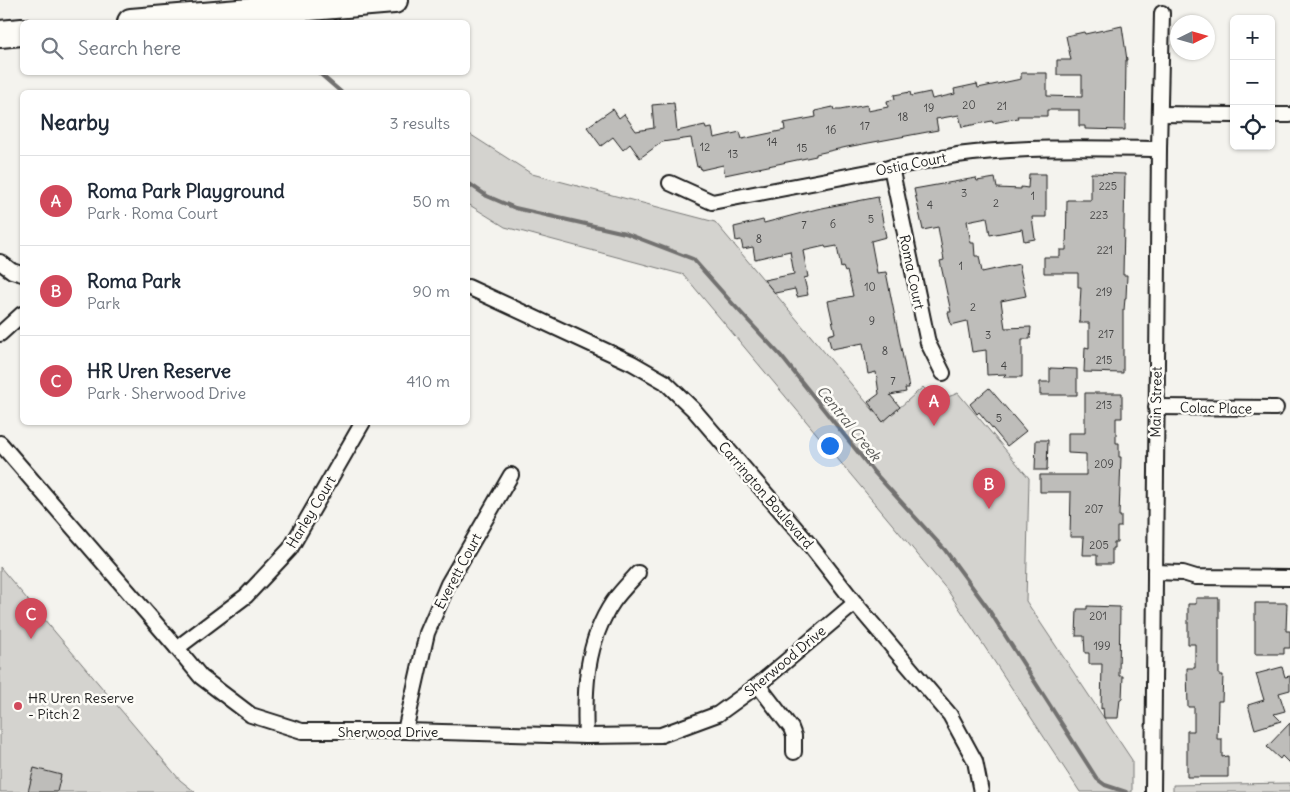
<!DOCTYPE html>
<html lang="en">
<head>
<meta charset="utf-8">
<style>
  body { margin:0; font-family:Delius,sans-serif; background:#f2f2f3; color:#1f2937 }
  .controls { position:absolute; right:15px; top:15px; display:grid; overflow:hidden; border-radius:8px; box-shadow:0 1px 4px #0004 }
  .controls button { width:45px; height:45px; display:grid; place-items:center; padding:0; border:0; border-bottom:1px solid #e0e1e3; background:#fff; color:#1f2937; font:25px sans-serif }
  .compass { position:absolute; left:1170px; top:15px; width:45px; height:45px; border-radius:50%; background:#fff; box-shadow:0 1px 4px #0004; rotate:85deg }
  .you { position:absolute; left:829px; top:445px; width:18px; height:18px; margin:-12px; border:4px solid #fff; border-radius:50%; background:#1a73e8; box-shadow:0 0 0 8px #1a73e833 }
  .badge { display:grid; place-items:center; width:32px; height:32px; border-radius:50%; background:#d1495b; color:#fff; font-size:16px; font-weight:700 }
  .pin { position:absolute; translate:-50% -41px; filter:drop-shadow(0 1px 2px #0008) }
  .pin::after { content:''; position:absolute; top:26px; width:18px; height:15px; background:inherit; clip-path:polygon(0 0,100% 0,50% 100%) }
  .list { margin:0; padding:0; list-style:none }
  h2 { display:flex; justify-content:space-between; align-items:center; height:65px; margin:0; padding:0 20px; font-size:21px }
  h2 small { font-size:16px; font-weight:400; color:#747a83 }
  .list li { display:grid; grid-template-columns:32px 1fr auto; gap:15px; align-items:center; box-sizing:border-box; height:90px; padding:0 20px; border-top:1px solid #e0e1e3 }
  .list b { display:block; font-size:19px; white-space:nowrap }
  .list p { margin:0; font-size:16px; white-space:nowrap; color:#747a83 }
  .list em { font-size:16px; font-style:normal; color:#747a83 }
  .icon { flex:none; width:28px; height:28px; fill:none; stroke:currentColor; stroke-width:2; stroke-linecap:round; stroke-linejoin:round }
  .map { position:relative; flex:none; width:1290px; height:792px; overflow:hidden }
  .search { position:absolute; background:#fff; box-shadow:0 1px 4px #0004; left:20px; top:20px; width:450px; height:55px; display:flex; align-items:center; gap:12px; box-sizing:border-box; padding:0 18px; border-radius:8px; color:#747a83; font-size:19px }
  .panel { position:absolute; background:#fff; box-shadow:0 1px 4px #0004; left:20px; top:90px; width:450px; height:335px; border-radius:8px }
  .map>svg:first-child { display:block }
</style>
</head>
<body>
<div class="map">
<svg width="1290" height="792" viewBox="0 0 1290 792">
  <rect width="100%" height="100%" fill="#f4f3ee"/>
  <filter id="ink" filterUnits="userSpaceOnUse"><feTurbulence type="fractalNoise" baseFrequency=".02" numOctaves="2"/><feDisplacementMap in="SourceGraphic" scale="10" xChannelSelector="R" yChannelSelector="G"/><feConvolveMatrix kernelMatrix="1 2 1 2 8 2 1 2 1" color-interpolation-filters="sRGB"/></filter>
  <g filter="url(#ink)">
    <g fill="#d4d3cf" stroke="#787876">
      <path d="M468 133 532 174 715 222 883 422 923 387C933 398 944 400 958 393L1029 478 1026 601 1132 760V792H1080L948 591 684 275 505 227 468 204Z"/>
      <polygon points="0,567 180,780 195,792 0,792"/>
      <polygon points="1290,783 1290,792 1173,792 1173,785"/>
    </g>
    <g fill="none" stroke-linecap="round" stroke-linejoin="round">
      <g stroke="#72716f" stroke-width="4">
        <polyline points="318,72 341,92"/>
        <polyline points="468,183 487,196 515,208 625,233 693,259 732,303 781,356 873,471 945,550 987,607 1097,779 1105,785 1126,792"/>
      </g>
    </g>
    <g fill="#bebdba" stroke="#1c1c1c">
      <polygon points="1122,26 1127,60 1126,60 1125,130 1085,129 1085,126 1079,126 1079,110 1047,110 1047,116 1017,116 1018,118 993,123 992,121 962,127 959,115 936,119 938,130 847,147 816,154 816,156 725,175 723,165 701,170 700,166 697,167 691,138 662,142 640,158 630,144 623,150 613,137 601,146 587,127 613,109 619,118 624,114 636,131 654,128 652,105 674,103 677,131 705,125 706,129 712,128 714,138 740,132 742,139 785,130 784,123 816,117 815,111 833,107 834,110 840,110 867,105 868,111 888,107 887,101 895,99 894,95 910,92 911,96 930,92 932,99 955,94 954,89 977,84 978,88 1021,79 1021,73 1047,73 1047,96 1082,97 1082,75 1057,75 1057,60 1071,60 1066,36 1084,32 1085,34"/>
      <polygon points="1091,173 1125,174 1123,275 1127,275 1126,298 1125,298 1124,310 1123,310 1123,373 1084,372 1085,347 1089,348 1089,323 1079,323 1081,287 1078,287 1078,273 1044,273 1044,257 1060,257 1060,250 1066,250 1067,200 1091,200"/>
      <polygon points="1029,174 1046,174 1046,217 1032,217 1035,239 1024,241 1022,229 990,235 987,217 967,221 971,243 974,243 975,256 979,256 982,272 1019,264 1026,296 1001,301 1005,328 1031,327 1030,339 1022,339 1022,377 1003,377 1006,374 987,375 986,350 972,352 967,321 951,325 948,312 951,312 940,261 944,260 938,227 923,230 914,189 976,178 977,181 995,178 997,188 1021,189 1021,187 1028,188"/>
      <polygon points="878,197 886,237 871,241 877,273 886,272 909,388 905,388 906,392 890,395 900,407 883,422 868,402 879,394 876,372 868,374 863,343 832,349 831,348 828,335 835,333 828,301 853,296 847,271 845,272 843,267 841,268 837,246 826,248 825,246 803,251 808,277 804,278 808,295 797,297 795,289 775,293 764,280 794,274 790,251 755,259 753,247 743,249 741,240 736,241 734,227 763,220 764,223 817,209"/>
      <polygon points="1050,368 1077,369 1077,395 1040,395 1040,382 1050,382"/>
      <polygon points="989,388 1026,431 1007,446 979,412 977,414 970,404"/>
      <polygon points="1085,393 1122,393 1122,418 1116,418 1116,443 1119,443 1119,457 1121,457 1119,516 1121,516 1121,527 1117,527 1117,542 1114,542 1114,548 1112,548 1112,564 1097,564 1097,555 1083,555 1084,537 1070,537 1071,492 1040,492 1040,475 1086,475 1086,454 1068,453 1068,433 1085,433"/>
      <polygon points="1036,440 1048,440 1047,470 1035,470"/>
      <polygon points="1196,598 1219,598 1219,675 1223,675 1222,701 1218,701 1217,739 1222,739 1222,757 1228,756 1228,777 1187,777 1187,731 1194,731 1194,707 1188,707 1187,668 1195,668 1195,644 1188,644 1188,604 1196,604"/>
      <polygon points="1255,603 1287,603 1286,631 1290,631 1290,648 1284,648 1284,654 1255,654"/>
      <polygon points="1087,606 1120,607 1119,676 1123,676 1122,699 1120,699 1118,718 1104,718 1103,708 1101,709 1102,664 1089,664 1089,653 1085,653 1084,636 1076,636 1077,609 1087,609"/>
      <polygon points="1282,667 1285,677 1290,676 1290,690 1279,693 1285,711 1274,714 1281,721 1255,729 1248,705 1264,700 1256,674"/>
      <polygon points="1290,723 1290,764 1282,756 1280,759 1267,747"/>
      <polygon points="34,768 61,775 57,792 28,792"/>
    </g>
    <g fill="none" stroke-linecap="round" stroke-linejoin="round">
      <defs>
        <g id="minor">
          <polyline points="1160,114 1234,115"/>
          <polyline points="1271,115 1290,115"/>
          <polyline points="891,167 928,343 943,373"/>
          <path d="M670 183 712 202 957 155C1024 146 1091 148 1159 149"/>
          <polyline points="0,262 12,271 22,274"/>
          <polyline points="468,287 632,363 665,382 694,410 809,544 855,603 950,715 975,761 981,792"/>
          <polyline points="0,334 22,314"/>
          <polyline points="1156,407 1276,408"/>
          <polyline points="0,443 177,648 201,677 251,715 302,731 405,731 586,736 661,735 718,714 758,685 855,603"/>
          <polyline points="1155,572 1183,573 1196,577 1290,578"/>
          <polyline points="177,648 246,596 290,549 363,422"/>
          <polyline points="758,685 791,728 794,736 794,752"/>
          <polyline points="405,731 427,633 448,584 511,475"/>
          <path d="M586 736C584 689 586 642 613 602 620 592 630 582 638 573"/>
          <polyline points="1153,792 1159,149 1162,13"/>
        </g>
        <g id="motorway">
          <polyline points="131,22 394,0"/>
          <polyline points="0,34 22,32"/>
        </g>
      </defs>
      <use href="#minor" stroke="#1c1c1c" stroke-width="18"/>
      <use href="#motorway" stroke="#1c1c1c" stroke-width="30"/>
      <use href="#minor" stroke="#fdfcf7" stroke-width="14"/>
      <use href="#motorway" stroke="#fdfcf7" stroke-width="26"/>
    </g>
  </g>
  <circle fill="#d1495b" stroke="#fdfcf7" stroke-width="2" cx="18" cy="706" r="5"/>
  <g text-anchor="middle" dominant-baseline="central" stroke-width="5" stroke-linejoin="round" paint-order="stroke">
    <g font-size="11" fill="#444">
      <text x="969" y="105">20</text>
      <text x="1002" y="106">21</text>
      <text x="929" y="108">19</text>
      <text x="903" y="117">18</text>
      <text x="865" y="126">17</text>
      <text x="831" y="130">16</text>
      <text x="772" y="142">14</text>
      <text x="705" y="147">12</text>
      <text x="802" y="148">15</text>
      <text x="733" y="154">13</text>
      <text x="1108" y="186">225</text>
      <text x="964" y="193">3</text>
      <text x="1033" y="196">1</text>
      <text x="996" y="203">2</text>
      <text x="930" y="205">4</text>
      <text x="1099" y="215">223</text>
      <text x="871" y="219">5</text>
      <text x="833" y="224">6</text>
      <text x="804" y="225">7</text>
      <text x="759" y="239">8</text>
      <text x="1105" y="250">221</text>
      <text x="961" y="266">1</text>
      <text x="870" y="287">10</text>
      <text x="1104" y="292">219</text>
      <text x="973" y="307">2</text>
      <text x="872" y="321">9</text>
      <text x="1106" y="334">217</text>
      <text x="988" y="335">3</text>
      <text x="885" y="351">8</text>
      <text x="1104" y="360">215</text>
      <text x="1004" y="366">4</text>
      <text x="893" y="381">7</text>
      <text x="1104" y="405">213</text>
      <text x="999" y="418">5</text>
      <text x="1104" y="464">209</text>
      <text x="1094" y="509">207</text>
      <text x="1099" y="545">205</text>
      <text x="1098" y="616">201</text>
      <text x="1102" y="646">199</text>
    </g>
    <g font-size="14" fill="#1c1c1c" stroke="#fdfcf7">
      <text transform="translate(911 164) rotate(-11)">Ostia Court</text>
      <text transform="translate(912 272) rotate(78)">Roma Court</text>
      <text transform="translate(1156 402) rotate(-89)">Main Street</text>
      <text transform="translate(1216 408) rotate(1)">Colac Place</text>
      <text transform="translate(766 495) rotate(49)">Carrington Boulevard</text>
      <text transform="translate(311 512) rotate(-59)">Harley Court</text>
      <text transform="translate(458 571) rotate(-62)">Everett Court</text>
      <text transform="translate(785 661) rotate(-40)">Sherwood Drive</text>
      <text x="388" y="732">Sherwood Drive</text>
    </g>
    <g font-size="14" fill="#1c1c1c" stroke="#fdfcf7" text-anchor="start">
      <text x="28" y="698">HR Uren Reserve<tspan x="28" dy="16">- Pitch 2</tspan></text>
    </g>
    <g font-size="15" font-style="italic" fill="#5c5c5a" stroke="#fdfcf7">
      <text transform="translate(849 423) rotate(51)">Central Creek</text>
    </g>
  </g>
</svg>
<div class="controls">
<button>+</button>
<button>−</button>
<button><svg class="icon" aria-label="locate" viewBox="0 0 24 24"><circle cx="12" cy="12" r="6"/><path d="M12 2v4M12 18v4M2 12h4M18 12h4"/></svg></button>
</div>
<svg class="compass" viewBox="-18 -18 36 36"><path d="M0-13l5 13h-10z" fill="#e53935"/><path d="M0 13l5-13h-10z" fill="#747a83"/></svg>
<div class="you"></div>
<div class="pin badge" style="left:934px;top:426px">A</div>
<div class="pin badge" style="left:989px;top:509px">B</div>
<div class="pin badge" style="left:31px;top:639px">C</div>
<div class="search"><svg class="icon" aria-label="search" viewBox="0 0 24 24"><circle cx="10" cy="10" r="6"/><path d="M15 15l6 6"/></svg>Search here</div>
<section class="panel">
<h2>Nearby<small>3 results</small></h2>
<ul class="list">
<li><span class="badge">A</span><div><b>Roma Park Playground</b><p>Park · Roma Court</p></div><em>50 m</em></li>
<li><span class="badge">B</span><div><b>Roma Park</b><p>Park</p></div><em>90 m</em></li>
<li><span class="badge">C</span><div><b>HR Uren Reserve</b><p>Park · Sherwood Drive</p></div><em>410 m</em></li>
</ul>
</section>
</div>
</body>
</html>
